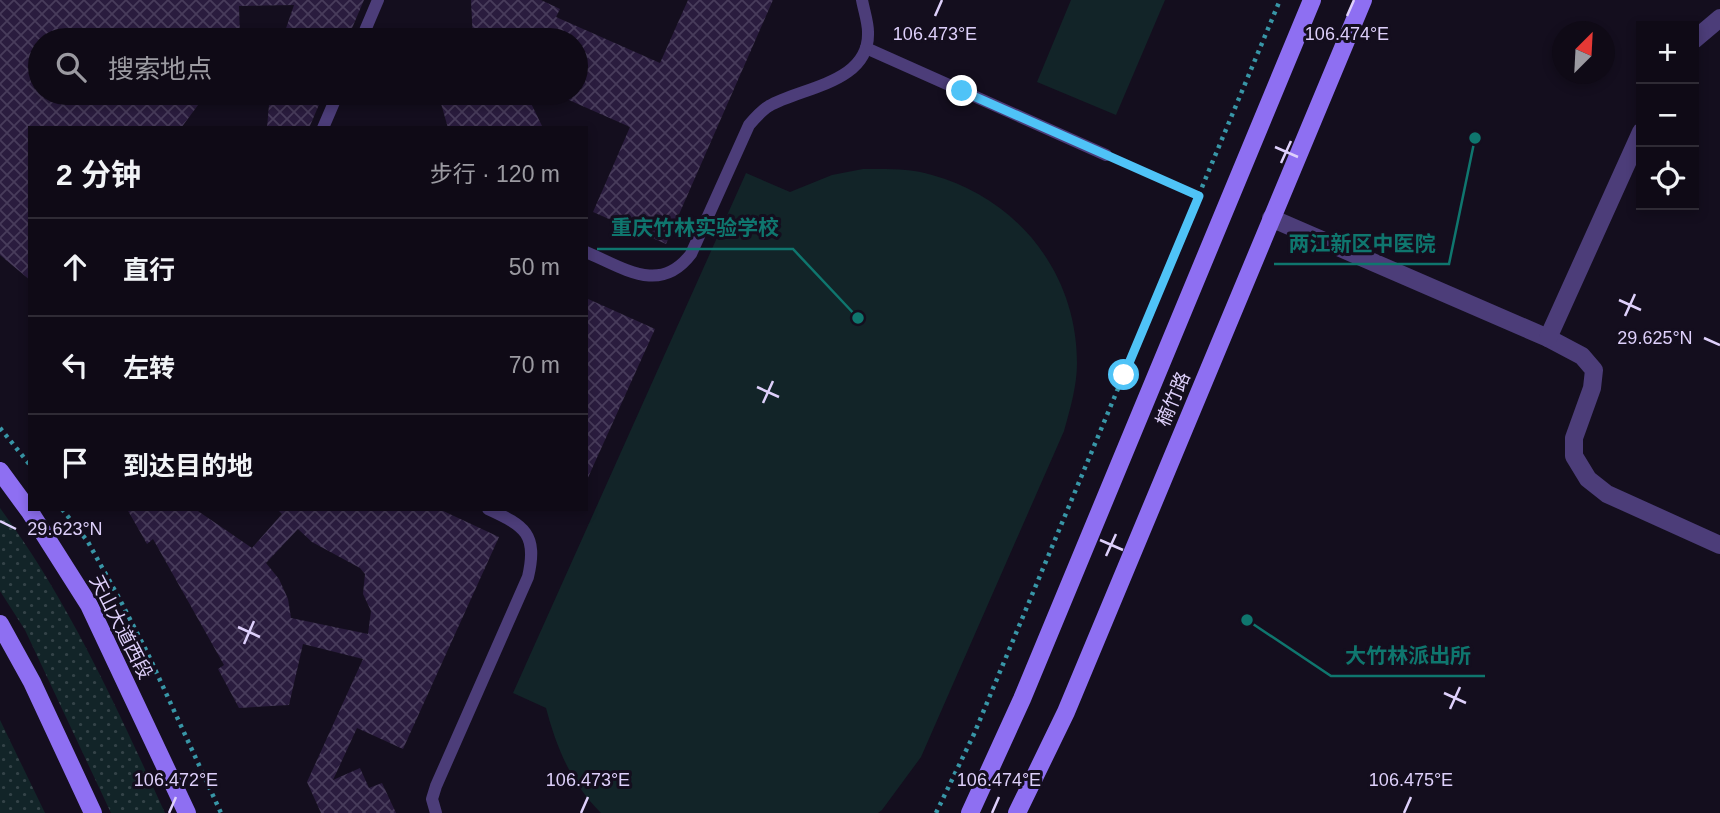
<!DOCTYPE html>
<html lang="zh">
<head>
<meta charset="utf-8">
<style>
  body { margin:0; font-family:Helvetica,"Noto Sans SC",sans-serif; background:#1d1823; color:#f1f3f6 }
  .controls { position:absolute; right:21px; top:21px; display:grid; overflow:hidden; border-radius:0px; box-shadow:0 4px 10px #0003 }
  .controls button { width:63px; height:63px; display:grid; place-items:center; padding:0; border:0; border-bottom:2px solid #2f2b35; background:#0f0a16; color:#f1f3f6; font:35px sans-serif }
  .compass { position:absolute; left:1552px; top:21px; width:63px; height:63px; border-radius:50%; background:#0f0a16; box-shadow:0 4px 10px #0003; rotate:24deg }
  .stop { position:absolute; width:21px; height:21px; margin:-16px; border:5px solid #4fc3f7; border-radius:50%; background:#fff }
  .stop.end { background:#4fc3f7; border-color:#fff; box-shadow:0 2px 7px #0008 }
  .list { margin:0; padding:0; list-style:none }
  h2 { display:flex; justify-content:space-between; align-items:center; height:91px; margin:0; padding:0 28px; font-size:30px }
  h2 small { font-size:23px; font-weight:400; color:#9b9aa1 }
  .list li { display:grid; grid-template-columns:46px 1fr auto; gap:21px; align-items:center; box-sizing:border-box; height:98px; padding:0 28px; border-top:2px solid #2f2b35 }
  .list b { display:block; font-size:26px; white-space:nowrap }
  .list em { font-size:23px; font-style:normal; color:#9b9aa1 }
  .icon { flex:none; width:38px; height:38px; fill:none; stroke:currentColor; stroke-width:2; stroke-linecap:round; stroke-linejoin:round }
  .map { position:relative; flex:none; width:1720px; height:813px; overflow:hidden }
  .search { position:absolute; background:#0f0a16; box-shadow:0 4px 10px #0003; left:28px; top:28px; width:560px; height:77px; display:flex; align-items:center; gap:18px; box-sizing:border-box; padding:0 24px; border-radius:38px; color:#9b9aa1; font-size:26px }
  .panel { position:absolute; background:#0f0a16; box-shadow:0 4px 10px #0003; left:28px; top:126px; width:560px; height:385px; border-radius:0px }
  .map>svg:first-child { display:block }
</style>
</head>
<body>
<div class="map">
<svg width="1720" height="813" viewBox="0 0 1720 813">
  <defs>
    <pattern id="grass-dots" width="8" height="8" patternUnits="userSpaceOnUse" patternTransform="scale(1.75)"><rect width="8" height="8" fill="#122428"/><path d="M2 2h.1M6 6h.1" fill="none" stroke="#344348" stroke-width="1.8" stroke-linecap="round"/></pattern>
    <pattern id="building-cross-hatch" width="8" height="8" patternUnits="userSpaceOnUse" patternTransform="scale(1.75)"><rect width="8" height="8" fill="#2a1c3e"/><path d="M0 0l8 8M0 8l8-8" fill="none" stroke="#483c5b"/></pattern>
  </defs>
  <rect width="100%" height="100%" fill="#140e1e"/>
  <g fill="url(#grass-dots)">
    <path d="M0 508C70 603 116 706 165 813H111L25 630 0 591Z"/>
    <polygon points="0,720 45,813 0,813"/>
  </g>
  <g fill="#122428">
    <polygon points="1071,0 1165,0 1116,115 1037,82"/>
    <path d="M863 169C887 169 910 168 932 175 1018 199 1077 273 1077 363 1077 386 1070 409 1064 431L921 757 882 810 878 813H601C571 783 557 749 546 708L513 693 746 173 790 192 832 175Z"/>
  </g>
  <g fill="url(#building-cross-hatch)" fill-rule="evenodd">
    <polygon points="0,0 364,0 347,40 282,40 294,5 239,6 240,40 40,40 40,93 207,93 181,128 30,128 30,280 0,255"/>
    <polygon points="471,0 541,0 560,9 556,17 660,63 688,0 773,0 666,244 593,212 630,127 553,93 576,93 576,40 473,40"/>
    <polygon points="270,93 324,93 309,128 267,128"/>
    <polygon points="438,93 526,93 543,128 448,128"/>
    <polygon points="586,298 655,329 586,482"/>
    <path d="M127 509H195L252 548 282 514 277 509H439L499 537 403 749 357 728 333 780 360 768 369 788 382 783 396 813H321L307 782 363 659 303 644 289 705 239 708 218 669 224 665 153 539 147 544ZM298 529 312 542 360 568 365 574 363 594 371 611 368 634 291 618 288 599 279 579 266 563Z"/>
  </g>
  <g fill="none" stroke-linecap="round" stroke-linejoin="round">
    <g stroke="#3896a7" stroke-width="4.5" stroke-dasharray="3.5 5" stroke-linecap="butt">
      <polyline points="1123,162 1199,196"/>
      <polyline points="0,428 30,465"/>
      <polyline points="62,509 88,542 119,598 148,654 221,813"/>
      <polyline points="936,813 974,734 1280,0"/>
    </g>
    <g stroke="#4c3d79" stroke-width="12">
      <polyline points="361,40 378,0"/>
      <polyline points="866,48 1106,155"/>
      <polyline points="323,128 338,93"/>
      <path d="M586 252C624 268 660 295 691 254L749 125C755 118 761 111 769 106 802 87 870 83 868 32 868 22 864 11 862 0"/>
      <path d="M436 813 432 799 436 786 528 577C538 534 525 526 488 509"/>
    </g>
    <g stroke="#4c3d79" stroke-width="18">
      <polyline points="1694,40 1720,18"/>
      <polyline points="1271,218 1548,338 1582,356 1594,370 1592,388 1574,438 1574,456 1588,479 1607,494 1720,545"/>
      <polyline points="1548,338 1641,132"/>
    </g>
    <g stroke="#8e6ff2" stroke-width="18">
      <polyline points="0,471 30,512 89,605 187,813"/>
      <polyline points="0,624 32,682 93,813"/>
      <polyline points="970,813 1022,699 1312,0"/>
      <polyline points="1017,813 1066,712 1363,0"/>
    </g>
  </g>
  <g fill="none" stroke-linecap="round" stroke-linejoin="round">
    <polyline stroke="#4fc3f7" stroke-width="9" points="962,91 1199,196 1124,375"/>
  </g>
  <path fill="none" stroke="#ded0fb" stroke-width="2.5" d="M935 16 942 0M1347 16 1354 0M1275 147 1298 157M1281 163 1291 141M1619 300 1641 310M1625 316 1635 294M1704 338 1720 345M757 387 779 397M763 403 773 381M0 521 16 529M1100 540 1123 550M1106 556 1116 534M238 627 260 637M244 644 254 621M1444 693 1466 703M1450 709 1460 687M169 813 176 797M581 813 588 797M992 813 999 797M1404 813 1411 797"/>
  <g text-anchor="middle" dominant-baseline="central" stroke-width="6" stroke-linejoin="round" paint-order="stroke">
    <g font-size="19" fill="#ded0fb" stroke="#140e1e">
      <text transform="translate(1173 399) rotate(-67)">楠竹路</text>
      <text transform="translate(121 627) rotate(63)">天山大道西段</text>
    </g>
  </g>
  <g font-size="18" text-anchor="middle" fill="#ded0fb" stroke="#140e1e" stroke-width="6" stroke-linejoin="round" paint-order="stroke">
    <text x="935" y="40">106.473°E</text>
    <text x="1347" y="40">106.474°E</text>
    <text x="1655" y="344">29.625°N</text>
    <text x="65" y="535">29.623°N</text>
    <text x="176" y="786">106.472°E</text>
    <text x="588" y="786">106.473°E</text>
    <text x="999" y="786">106.474°E</text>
    <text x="1411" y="786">106.475°E</text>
  </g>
  <path fill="none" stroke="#0f766e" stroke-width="2.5" d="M858 318L793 249H597M1475 138L1449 264H1274M1247 620L1331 676H1485"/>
  <g fill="#0f766e" stroke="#140e1e" stroke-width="2.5">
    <circle cx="858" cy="318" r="7"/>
    <circle cx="1475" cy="138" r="7"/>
    <circle cx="1247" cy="620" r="7"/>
  </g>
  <g font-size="21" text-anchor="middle" font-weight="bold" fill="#0f766e" stroke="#140e1e" stroke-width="6" stroke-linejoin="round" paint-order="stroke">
    <text x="695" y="235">重庆竹林实验学校</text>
    <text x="1362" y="251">两江新区中医院</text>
    <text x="1408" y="663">大竹林派出所</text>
  </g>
</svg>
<div class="controls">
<button>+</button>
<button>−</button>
<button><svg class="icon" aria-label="locate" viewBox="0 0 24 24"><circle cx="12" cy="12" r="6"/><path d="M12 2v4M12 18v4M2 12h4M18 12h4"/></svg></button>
</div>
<svg class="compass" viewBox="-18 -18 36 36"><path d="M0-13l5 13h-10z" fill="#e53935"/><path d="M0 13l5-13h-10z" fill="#9b9aa1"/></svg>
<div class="stop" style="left:1124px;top:375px"></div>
<div class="stop end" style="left:962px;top:91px"></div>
<div class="search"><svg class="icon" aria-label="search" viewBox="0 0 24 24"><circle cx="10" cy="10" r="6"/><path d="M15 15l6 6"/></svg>搜索地点</div>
<section class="panel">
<h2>2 分钟<small>步行 · 120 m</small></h2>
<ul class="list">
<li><svg class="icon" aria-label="ahead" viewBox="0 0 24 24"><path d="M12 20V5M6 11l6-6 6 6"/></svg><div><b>直行</b></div><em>50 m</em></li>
<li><svg class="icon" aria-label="left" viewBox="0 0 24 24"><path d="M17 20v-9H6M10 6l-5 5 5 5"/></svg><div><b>左转</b></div><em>70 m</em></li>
<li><svg class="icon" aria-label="arrive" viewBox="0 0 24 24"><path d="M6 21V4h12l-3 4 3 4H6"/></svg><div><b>到达目的地</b></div></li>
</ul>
</section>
</div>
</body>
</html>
